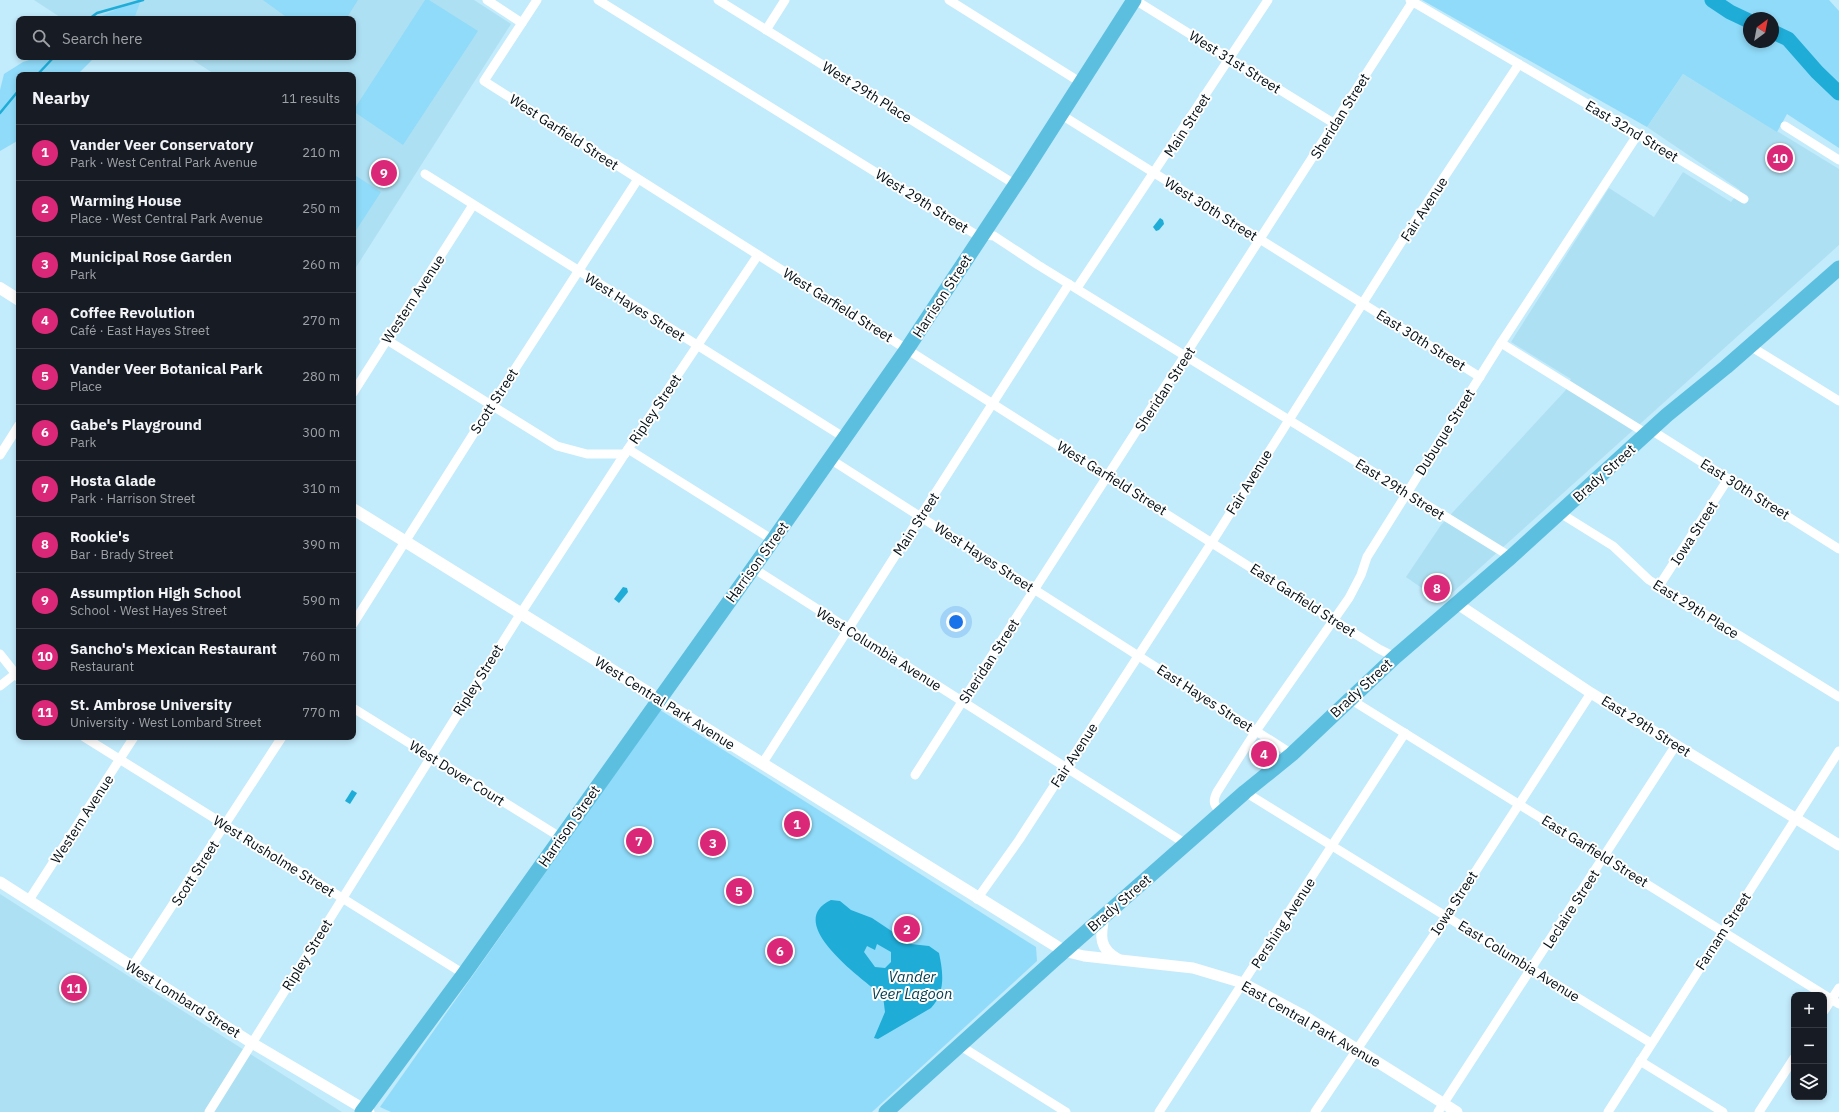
<!DOCTYPE html>
<html lang="en">
<head>
<meta charset="utf-8">
<style>
  body { margin:0; font-family:"IBM Plex Sans",sans-serif; background:#20242c; color:#f1f3f6 }
  .controls { position:absolute; right:12px; bottom:12px; display:grid; overflow:hidden; border-radius:8px; box-shadow:0 2px 6px #0003 }
  .controls button { width:36px; height:36px; display:grid; place-items:center; padding:0; border:0; border-bottom:1px solid #363941; background:#171b24; color:#f1f3f6; font:20px sans-serif }
  .compass { position:absolute; left:1743px; top:12px; width:36px; height:36px; border-radius:50%; background:#171b24; box-shadow:0 2px 6px #0003; rotate:32deg }
  .you { position:absolute; left:956px; top:622px; width:14px; height:14px; margin:-10px; border:3px solid #fff; border-radius:50%; background:#1a73e8; box-shadow:0 0 0 6px #1a73e833 }
  .badge { display:grid; place-items:center; width:26px; height:26px; border-radius:50%; background:#db2777; color:#fff; font-size:13px; font-weight:700 }
  .pin { position:absolute; translate:-50% -50%; border:2px solid #fff; box-shadow:0 1px 4px #0006 }
  .list { margin:0; padding:0; list-style:none }
  h2 { display:flex; justify-content:space-between; align-items:center; height:52px; margin:0; padding:0 16px; font-size:17px }
  h2 small { font-size:13px; font-weight:400; color:#9ea1a6 }
  .list li { display:grid; grid-template-columns:26px 1fr auto; gap:12px; align-items:center; box-sizing:border-box; height:56px; padding:0 16px; border-top:1px solid #363941 }
  .list b { display:block; font-size:15px; white-space:nowrap }
  .list p { margin:0; font-size:13px; white-space:nowrap; color:#9ea1a6 }
  .list em { font-size:13px; font-style:normal; color:#9ea1a6 }
  .icon { flex:none; width:22px; height:22px; fill:none; stroke:currentColor; stroke-width:2; stroke-linecap:round; stroke-linejoin:round }
  .map { position:relative; flex:none; width:1839px; height:1112px; overflow:hidden }
  .search { position:absolute; background:#171b24; box-shadow:0 2px 6px #0003; left:16px; top:16px; width:340px; height:44px; display:flex; align-items:center; gap:10px; box-sizing:border-box; padding:0 14px; border-radius:8px; color:#9ea1a6; font-size:15px }
  .panel { position:absolute; background:#171b24; box-shadow:0 2px 6px #0003; left:16px; top:72px; width:340px; height:668px; border-radius:8px }
  .map>svg:first-child { display:block }
</style>
</head>
<body>
<div class="map">
<svg width="1839" height="1112" viewBox="0 0 1839 1112">
  <rect width="100%" height="100%" fill="#c2ebfc"/>
  <g fill="#aee0f3">
    <polygon points="34,0 474,0 511,24 353,272 353,75 216,75 188,57 353,57 353,19 63,19"/>
    <polygon points="1683,74 1839,169 1839,245 1442,602 1406,577 1441,525 1565,391 1571,379 1511,342 1609,188 1654,217 1683,172 1731,202 1740,190 1647,127"/>
    <polygon points="0,894 255,1057 342,1112 0,1112"/>
  </g>
  <g fill="#90dbf9" fill-rule="evenodd">
    <polygon points="137,0 141,0 134,19 95,19"/>
    <polygon points="263,0 358,0 346,19 289,19"/>
    <polygon points="425,0 429,0 478,31 403,145 353,111"/>
    <path d="M1422 0H1829L1839 11V148L1787 114 1777 132 1683 74 1647 127ZM1749 18H1773V42H1749Z"/>
    <polygon points="38,57 95,57 77,75 19,75 19,140 0,151 0,90 4,74 23,62"/>
    <polygon points="353,174 381,192 353,235"/>
    <polygon points="660,710 1036,947 1037,961 872,1112 391,1112 380,1107"/>
  </g>
  <g fill="#1facd7" fill-rule="evenodd">
    <polygon points="1160,218 1163,220 1164,224 1159,230 1156,231 1153,227"/>
    <polygon points="623,587 627,588 628,592 619,603 614,599"/>
    <polygon points="352,790 357,793 350,804 345,801"/>
    <path d="M831 900 840 901 851 910 872 918 911 944 929 946 939 953C943 972 946 992 931 1008L878 1039 874 1038 885 1012 883 996C864 980 782 923 831 900ZM877 944 891 952V962L885 968 875 967 864 952 867 946 875 950Z"/>
  </g>
  <g fill="none" stroke-linecap="round" stroke-linejoin="round">
    <g stroke="#1facd7" stroke-width="2.5">
      <polyline points="89,19 97,13 143,0"/>
      <polyline points="37,75 54,57"/>
      <polyline points="0,113 19,90"/>
    </g>
    <g stroke="#1facd7" stroke-width="15">
      <polyline points="1712,0 1730,12 1749,21"/>
      <polyline points="1773,32 1788,39 1817,72 1839,93"/>
    </g>
    <g stroke="#fff" stroke-width="9">
      <polyline points="487,0 522,23"/>
      <polyline points="537,0 484,81 1379,649 1395,657"/>
      <polyline points="598,0 975,234 994,236 1038,265 1511,557"/>
      <polyline points="718,0 1016,185"/>
      <polyline points="949,0 1080,82"/>
      <polyline points="1135,0 1335,124"/>
      <polyline points="1410,0 1638,134 1744,199"/>
      <polyline points="766,30 785,0"/>
      <polyline points="1060,114 1480,377"/>
      <polyline points="1785,126 1839,160"/>
      <polyline points="425,174 845,438"/>
      <polyline points="1077,288 1268,0"/>
      <polyline points="387,340 557,446 587,454 625,454"/>
      <polyline points="1501,343 1647,434"/>
      <polyline points="1750,346 1839,401"/>
      <polyline points="353,393 473,205"/>
      <polyline points="1651,430 1839,549"/>
      <polyline points="628,449 773,540"/>
      <polyline points="0,455 19,425"/>
      <polyline points="830,459 1292,754"/>
      <polyline points="1560,513 1613,546 1649,580 1659,586 1839,697"/>
      <polyline points="753,568 1186,844"/>
      <polyline points="1659,586 1728,479"/>
      <polyline points="353,624 491,406 638,179"/>
      <polyline points="0,654 19,678"/>
      <polyline points="0,686 19,671"/>
      <polyline points="1350,699 1839,1004"/>
      <polyline points="353,708 560,837"/>
      <polyline points="84,737 464,974"/>
      <polyline points="762,764 1069,284"/>
      <polyline points="915,775 1413,1"/>
      <polyline points="1245,792 1651,1043"/>
      <path d="M1221 813C1214 805 1212 802 1217 792L1256 731 1349 598 1361 575 1367 557 1407 493 1501 343 1638 134"/>
      <polyline points="977,899 1019,840 1212,542 1400,244 1519,64"/>
      <polyline points="29,900 134,737"/>
      <polyline points="132,967 282,737"/>
      <polyline points="1824,1011 1839,988"/>
      <polyline points="959,1045 1066,1112"/>
      <polyline points="1640,1061 1723,1112"/>
      <polyline points="209,1112 521,613 628,449 758,255"/>
      <polyline points="1159,1112 1405,733"/>
      <polyline points="1315,1112 1446,917 1591,693"/>
      <polyline points="1438,1112 1676,745"/>
      <polyline points="1608,1112 1839,751"/>
      <polyline points="1759,1112 1794,1058"/>
    </g>
    <g stroke="#fff" stroke-width="11">
      <polyline points="1456,603 1591,693 1839,845"/>
      <polyline points="0,882 252,1043 369,1112"/>
      <path d="M1104 917C1100 936 1099 949 1118 959"/>
      <polyline points="1064,951 1084,956 1193,968 1243,983 1301,1014 1457,1112"/>
    </g>
    <g stroke="#fff" stroke-width="12">
      <polyline points="0,288 19,300"/>
      <polyline points="353,509 1064,951"/>
    </g>
    <g stroke="#5cbfe0" stroke-width="15">
      <polyline points="362,1112 464,974 773,540 907,349 1024,172 1134,0"/>
      <polyline points="886,1112 1053,961 1245,792 1292,754 1395,657 1511,557 1667,415 1726,367 1839,268"/>
    </g>
  </g>
  <g text-anchor="middle" dominant-baseline="central" stroke-width="4" stroke-linejoin="round" paint-order="stroke">
    <g font-size="14" fill="#031015" stroke="#fff">
      <text transform="translate(1235 62) rotate(32)">West 31st Street</text>
      <text transform="translate(867 92) rotate(32)">West 29th Place</text>
      <text transform="translate(1340 116) rotate(-58)">Sheridan Street</text>
      <text transform="translate(1187 125) rotate(-57)">Main Street</text>
      <text transform="translate(1632 131) rotate(31)">East 32nd Street</text>
      <text transform="translate(564 132) rotate(33)">West Garfield Street</text>
      <text transform="translate(922 201) rotate(32)">West 29th Street</text>
      <text transform="translate(1211 209) rotate(32)">West 30th Street</text>
      <text transform="translate(1424 209) rotate(-57)">Fair Avenue</text>
      <text transform="translate(942 296) rotate(-57)">Harrison Street</text>
      <text transform="translate(413 299) rotate(-57)">Western Avenue</text>
      <text transform="translate(838 305) rotate(32)">West Garfield Street</text>
      <text transform="translate(635 307) rotate(32)">West Hayes Street</text>
      <text transform="translate(1421 340) rotate(32)">East 30th Street</text>
      <text transform="translate(1165 389) rotate(-57)">Sheridan Street</text>
      <text transform="translate(494 401) rotate(-57)">Scott Street</text>
      <text transform="translate(655 409) rotate(-56)">Ripley Street</text>
      <text transform="translate(1445 432) rotate(-58)">Dubuque Street</text>
      <text transform="translate(1604 473) rotate(-42)">Brady Street</text>
      <text transform="translate(1112 478) rotate(32)">West Garfield Street</text>
      <text transform="translate(1249 482) rotate(-58)">Fair Avenue</text>
      <text transform="translate(1400 489) rotate(32)">East 29th Street</text>
      <text transform="translate(1745 489) rotate(32)">East 30th Street</text>
      <text transform="translate(916 524) rotate(-57)">Main Street</text>
      <text transform="translate(1694 533) rotate(-57)">Iowa Street</text>
      <text transform="translate(984 557) rotate(33)">West Hayes Street</text>
      <text transform="translate(757 562) rotate(-54)">Harrison Street</text>
      <text transform="translate(1303 600) rotate(33)">East Garfield Street</text>
      <text transform="translate(1696 609) rotate(32)">East 29th Place</text>
      <text transform="translate(879 649) rotate(32)">West Columbia Avenue</text>
      <text transform="translate(989 661) rotate(-57)">Sheridan Street</text>
      <text transform="translate(478 680) rotate(-58)">Ripley Street</text>
      <text transform="translate(1361 688) rotate(-43)">Brady Street</text>
      <text transform="translate(1205 698) rotate(33)">East Hayes Street</text>
      <text transform="translate(665 703) rotate(32)">West Central Park Avenue</text>
      <text transform="translate(1646 726) rotate(32)">East 29th Street</text>
      <text transform="translate(1074 755) rotate(-57)">Fair Avenue</text>
      <text transform="translate(457 773) rotate(32)">West Dover Court</text>
      <text transform="translate(82 819) rotate(-57)">Western Avenue</text>
      <text transform="translate(569 826) rotate(-55)">Harrison Street</text>
      <text transform="translate(1595 851) rotate(32)">East Garfield Street</text>
      <text transform="translate(274 856) rotate(32)">West Rusholme Street</text>
      <text transform="translate(195 873) rotate(-57)">Scott Street</text>
      <text transform="translate(1119 903) rotate(-41)">Brady Street</text>
      <text transform="translate(1454 903) rotate(-57)">Iowa Street</text>
      <text transform="translate(1571 909) rotate(-57)">Leclaire Street</text>
      <text transform="translate(1283 923) rotate(-57)">Pershing Avenue</text>
      <text transform="translate(1723 931) rotate(-57)">Farnam Street</text>
      <text transform="translate(307 955) rotate(-58)">Ripley Street</text>
      <text transform="translate(1519 961) rotate(32)">East Columbia Avenue</text>
      <text transform="translate(183 999) rotate(32)">West Lombard Street</text>
      <text transform="translate(1311 1024) rotate(30)">East Central Park Avenue</text>
    </g>
    <g font-size="15" font-style="italic" fill="#064052" stroke="#fff">
      <text x="912" y="976">Vander<tspan x="912" dy="17">Veer Lagoon</tspan></text>
    </g>
  </g>
</svg>
<div class="controls">
<button>+</button>
<button>−</button>
<button><svg class="icon" aria-label="layers" viewBox="0 0 24 24"><path d="M12 4l9 5-9 5-9-5zM3 14l9 5 9-5"/></svg></button>
</div>
<svg class="compass" viewBox="-18 -18 36 36"><path d="M0-13l5 13h-10z" fill="#e53935"/><path d="M0 13l5-13h-10z" fill="#9ea1a6"/></svg>
<div class="you"></div>
<div class="pin badge" style="left:797px;top:824px">1</div>
<div class="pin badge" style="left:907px;top:929px">2</div>
<div class="pin badge" style="left:713px;top:843px">3</div>
<div class="pin badge" style="left:1264px;top:754px">4</div>
<div class="pin badge" style="left:739px;top:891px">5</div>
<div class="pin badge" style="left:780px;top:951px">6</div>
<div class="pin badge" style="left:639px;top:841px">7</div>
<div class="pin badge" style="left:1437px;top:588px">8</div>
<div class="pin badge" style="left:384px;top:173px">9</div>
<div class="pin badge" style="left:1780px;top:158px">10</div>
<div class="pin badge" style="left:74px;top:988px">11</div>
<div class="search"><svg class="icon" aria-label="search" viewBox="0 0 24 24"><circle cx="10" cy="10" r="6"/><path d="M15 15l6 6"/></svg>Search here</div>
<section class="panel">
<h2>Nearby<small>11 results</small></h2>
<ul class="list">
<li><span class="badge">1</span><div><b>Vander Veer Conservatory</b><p>Park · West Central Park Avenue</p></div><em>210 m</em></li>
<li><span class="badge">2</span><div><b>Warming House</b><p>Place · West Central Park Avenue</p></div><em>250 m</em></li>
<li><span class="badge">3</span><div><b>Municipal Rose Garden</b><p>Park</p></div><em>260 m</em></li>
<li><span class="badge">4</span><div><b>Coffee Revolution</b><p>Café · East Hayes Street</p></div><em>270 m</em></li>
<li><span class="badge">5</span><div><b>Vander Veer Botanical Park</b><p>Place</p></div><em>280 m</em></li>
<li><span class="badge">6</span><div><b>Gabe's Playground</b><p>Park</p></div><em>300 m</em></li>
<li><span class="badge">7</span><div><b>Hosta Glade</b><p>Park · Harrison Street</p></div><em>310 m</em></li>
<li><span class="badge">8</span><div><b>Rookie's</b><p>Bar · Brady Street</p></div><em>390 m</em></li>
<li><span class="badge">9</span><div><b>Assumption High School</b><p>School · West Hayes Street</p></div><em>590 m</em></li>
<li><span class="badge">10</span><div><b>Sancho's Mexican Restaurant</b><p>Restaurant</p></div><em>760 m</em></li>
<li><span class="badge">11</span><div><b>St. Ambrose University</b><p>University · West Lombard Street</p></div><em>770 m</em></li>
</ul>
</section>
</div>
</body>
</html>
